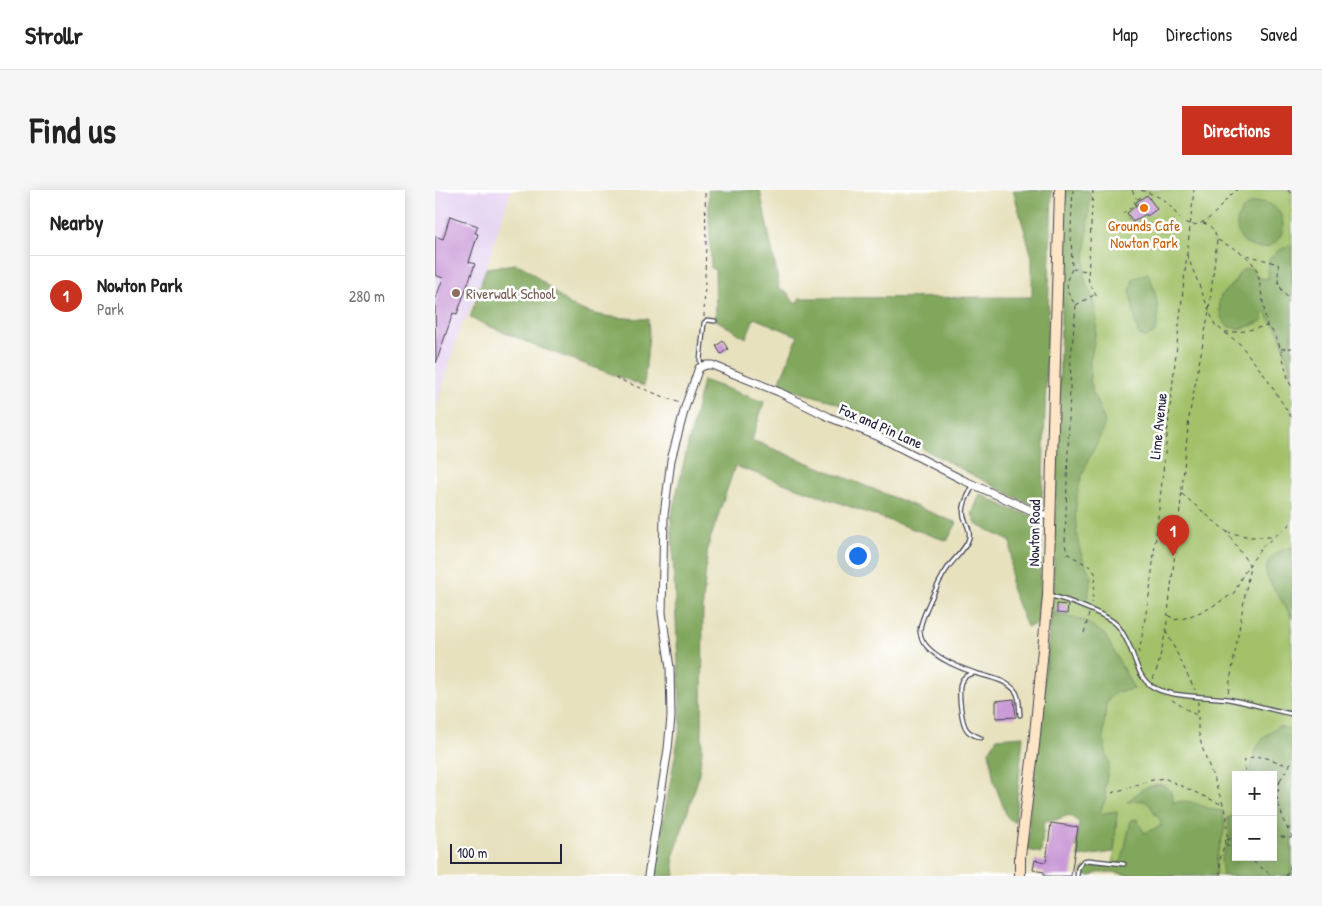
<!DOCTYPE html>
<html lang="en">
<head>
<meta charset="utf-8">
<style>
  body { margin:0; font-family:"Patrick Hand",sans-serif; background:#f6f6f6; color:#222 }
  .controls { position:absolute; right:15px; bottom:15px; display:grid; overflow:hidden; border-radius:0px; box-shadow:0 2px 12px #0003 }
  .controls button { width:45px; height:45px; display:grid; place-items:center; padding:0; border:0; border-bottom:1px solid #e0e0e0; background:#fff; color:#222; font:25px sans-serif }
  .scale { position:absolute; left:15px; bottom:12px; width:112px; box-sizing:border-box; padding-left:5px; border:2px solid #22223b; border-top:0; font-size:14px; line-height:18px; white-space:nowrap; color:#22223b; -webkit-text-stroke:4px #fff; paint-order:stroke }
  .you { position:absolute; left:422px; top:365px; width:18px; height:18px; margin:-12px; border:4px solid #fff; border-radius:50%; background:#1a73e8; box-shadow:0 0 0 8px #1a73e833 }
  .badge { display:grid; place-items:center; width:32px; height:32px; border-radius:50%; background:#c8321e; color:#fff; font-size:16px; font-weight:700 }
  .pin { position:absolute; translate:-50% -41px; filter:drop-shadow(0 1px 2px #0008) }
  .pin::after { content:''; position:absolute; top:26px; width:18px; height:15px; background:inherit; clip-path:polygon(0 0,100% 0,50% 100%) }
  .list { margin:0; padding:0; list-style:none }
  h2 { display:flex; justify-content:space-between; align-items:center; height:65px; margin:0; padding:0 20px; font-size:21px }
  h2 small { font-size:16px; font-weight:400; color:#767676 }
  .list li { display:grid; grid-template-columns:32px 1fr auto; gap:15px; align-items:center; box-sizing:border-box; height:80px; padding:0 20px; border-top:1px solid #e0e0e0 }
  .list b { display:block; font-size:19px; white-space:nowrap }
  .list p { margin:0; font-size:16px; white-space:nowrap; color:#767676 }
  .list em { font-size:16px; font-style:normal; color:#767676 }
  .map { position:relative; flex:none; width:857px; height:686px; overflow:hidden; border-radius:0px }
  header { display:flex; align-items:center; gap:30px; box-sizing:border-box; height:70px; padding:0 25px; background:#fff; border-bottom:1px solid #e0e0e0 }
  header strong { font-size:24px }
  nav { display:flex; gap:28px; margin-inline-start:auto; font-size:18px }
  .intro { display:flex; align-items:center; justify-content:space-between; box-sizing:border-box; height:120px; padding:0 30px }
  h1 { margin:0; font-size:35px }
  .button { padding:12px 22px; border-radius:0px; background:#c8321e; color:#fff; font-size:18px; font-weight:700 }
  main { display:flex; gap:30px; padding:0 30px }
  aside { flex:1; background:#fff; border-radius:0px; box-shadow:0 2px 12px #0003 }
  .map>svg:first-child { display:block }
</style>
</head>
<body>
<header>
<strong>Strollr</strong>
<nav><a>Map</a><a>Directions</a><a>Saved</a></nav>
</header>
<div class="intro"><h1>Find us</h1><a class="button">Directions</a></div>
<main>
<aside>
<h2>Nearby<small></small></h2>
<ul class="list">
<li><span class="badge">1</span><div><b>Nowton Park</b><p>Park</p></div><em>280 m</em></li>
</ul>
</aside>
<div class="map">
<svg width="857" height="686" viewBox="0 0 857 686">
  <rect width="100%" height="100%" fill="#fff"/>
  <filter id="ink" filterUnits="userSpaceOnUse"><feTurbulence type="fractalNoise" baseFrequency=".02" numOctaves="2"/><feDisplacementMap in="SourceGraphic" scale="10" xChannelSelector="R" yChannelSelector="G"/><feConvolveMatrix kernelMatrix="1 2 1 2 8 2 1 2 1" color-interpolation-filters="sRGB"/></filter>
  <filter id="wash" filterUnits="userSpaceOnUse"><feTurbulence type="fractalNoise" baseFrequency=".0096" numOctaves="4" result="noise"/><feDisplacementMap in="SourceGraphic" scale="20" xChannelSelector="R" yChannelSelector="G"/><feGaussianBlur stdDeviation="1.12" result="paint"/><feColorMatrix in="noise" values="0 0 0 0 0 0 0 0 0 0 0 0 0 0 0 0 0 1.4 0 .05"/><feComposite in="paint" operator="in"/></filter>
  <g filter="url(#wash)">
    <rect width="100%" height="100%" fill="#e7e1be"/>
    <polygon fill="#e5d3f1" points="0,0 76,0 51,78 31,129 26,136 0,223"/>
    <path fill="#a2c169" stroke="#627252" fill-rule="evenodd" d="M630 0H857V686H700L678 682 682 621 664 624 634 625 620 630H594L618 403ZM801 585H838V667H801Z"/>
    <g fill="#81a75d" stroke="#52644c">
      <polygon points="273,0 325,0 344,95 343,98 353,103 359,113 364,111 364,108 597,107 597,67 578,0 617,0 607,318 582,308 397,211 343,196 363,146 319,128 311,148 281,130 280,80 276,78"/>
      <path d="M630 0H652L655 4 649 83 651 94 658 108 662 135 655 172V189L658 203 670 232C666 248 656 262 650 278 636 311 637 356 657 387L651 414 618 403Z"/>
      <circle cx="825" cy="35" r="23"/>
      <path d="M854 55 857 56V185C852 170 849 154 842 139 838 133 833 129 832 122L828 123V130C812 139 788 146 785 121 784 116 784 110 786 106 790 100 796 96 800 91 804 83 806 78 817 78L823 88 833 89 834 69 840 63Z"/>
      <path d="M80 74C96 76 122 109 140 117 163 128 188 128 213 129L214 145 209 196 101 156 35 128 51 78Z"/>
      <path d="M713 83C720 98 728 128 719 144L709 147 703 144 695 103 698 89Z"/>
      <polygon points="268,190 329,212 317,250 522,333 512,351 300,276 273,356 268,412 267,561 263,589 238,668 240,686 218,686 246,534 236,327"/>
      <polygon points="545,304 575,319 607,329 605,402 603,434 592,437 576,398 576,352 541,334 537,324"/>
      <path d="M857 357V428L832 387C828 369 842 361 857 357Z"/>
      <polygon points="617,422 620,422 620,427 627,425 650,431 670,445 699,499 682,502 676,506 671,515 668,548 674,573 670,599 671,608 664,624 682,621 679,662 643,667 644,658 641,657 644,632 634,625 620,630 609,631 606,663 593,660 594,630"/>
      <path d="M844 536 857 540V686H788L786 670 795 646 793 627 801 626V667H838V585H815C819 561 822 549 844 536Z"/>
      <polygon points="588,546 580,633 572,627 559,592 554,561 562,548"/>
      <path d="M724 594C734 597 738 602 738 613 758 606 769 621 788 621L790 638 782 665 781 686H700L678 682 662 683 657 686H647L648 679 685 673 687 670 696 630 702 629 709 643 726 636 725 629C718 625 717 613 709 611 704 610 697 612 692 612L709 598Z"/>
    </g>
    <g id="blocks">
      <g fill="#ca9bd7">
        <polygon points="712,5 722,19 712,26 711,24 698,32 692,23 703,14 701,12"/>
        <polygon points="15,26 43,36 40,43 43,44 34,72 40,74 22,124 18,123 1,173 0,111 8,88 0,85 0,46 8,49"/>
        <polygon points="288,151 293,159 286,164 281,156"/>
        <polygon points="622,414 633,415 632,424 622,423"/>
        <polygon points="579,509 581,527 561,528 561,511"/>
        <polygon points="616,633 643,637 636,686 609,686 609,682 598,680 600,670 611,672"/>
      </g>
    </g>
  </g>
  <g filter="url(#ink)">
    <use href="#blocks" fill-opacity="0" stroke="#403f4f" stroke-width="1"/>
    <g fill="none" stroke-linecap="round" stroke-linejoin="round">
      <defs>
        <g id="lane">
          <polyline points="266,175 265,170 269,133 272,130 280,131"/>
          <path d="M539 294C534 304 526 315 529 327 531 334 536 340 534 348 531 360 518 369 512 379 505 389 484 431 485 442 487 463 522 477 540 483 553 487 573 490 581 502 585 508 584 518 585 525"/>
          <path d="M616 406C630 409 673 425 682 435 687 440 691 449 694 455 700 468 703 486 715 495 731 508 773 506 793 509 815 513 836 520 857 524"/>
          <path d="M539 483C533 484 529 486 526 492 523 501 526 533 532 540 535 544 541 546 546 548"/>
          <polyline points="642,686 643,678 648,671 653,670 689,674"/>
        </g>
        <polyline id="street" points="213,686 233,559 236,527 235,478 227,423 229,325 236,270 251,214 264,178 271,175 277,175 344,202 396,228 442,246 528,290 600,322 614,326"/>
        <polyline id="secondary" points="585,686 585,666 599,555 613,406 625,0"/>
      </defs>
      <use href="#lane" stroke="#403f4f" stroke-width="5.5"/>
      <use href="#street" stroke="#403f4f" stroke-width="9"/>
      <use href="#secondary" stroke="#403f4f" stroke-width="12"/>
      <g stroke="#403f4f" stroke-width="1" stroke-dasharray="4 4" stroke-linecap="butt">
        <polyline points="658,0 653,87 654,92 662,107"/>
        <polyline points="697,0 701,8"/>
        <path d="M706 0C714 3 724 6 731 12 742 22 749 42 768 32 782 25 789 9 802 0"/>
        <polyline points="853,0 857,5"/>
        <polyline points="701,15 699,11 706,7 707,8"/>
        <polyline points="700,34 696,33 688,23 701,14"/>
        <path d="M783 50C801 60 814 63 823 83L832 136C848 147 848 181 857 198"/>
        <polyline points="752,65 780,135 805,154 830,186 857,228"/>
        <path d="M812 65 843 74C845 79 843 81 843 86 842 96 850 105 857 112"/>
        <polyline points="638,79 653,81"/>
        <polyline points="632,90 637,79 636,36 638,0"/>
        <polyline points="632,94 633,103 641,116 636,167 630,355 633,364 657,378 661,385 657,413"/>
        <polyline points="641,115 659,105"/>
        <polyline points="269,127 271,50 270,0"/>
        <polyline points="790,142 804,142 832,136"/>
        <polyline points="846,159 857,158"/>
        <polyline points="180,188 245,213"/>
        <polyline points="747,304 792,342 815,376 793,503"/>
        <polyline points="792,342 815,347 838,347"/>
        <polyline points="734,425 739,430 750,428 773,419 799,403 808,384 827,357 857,332"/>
        <polyline points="731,441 760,500"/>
        <polyline points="649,443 654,424"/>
        <polyline points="704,463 715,400 759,0"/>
        <path d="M718 489 723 476 731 440 745 319 754 227 774 121 782 50C780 41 777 35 768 33"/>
        <polyline points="737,510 761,525"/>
        <polyline points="763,511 763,540 767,557 792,625 792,645 785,670 785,686"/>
        <path d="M825 585 812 583 809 577V571C824 561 837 571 852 575L855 574 857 572"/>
        <polyline points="838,587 845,590 842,607 849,632 857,647"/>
        <polyline points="845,590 855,575"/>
        <polyline points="677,603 713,591 729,588 788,615"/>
        <polyline points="838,620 844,616"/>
        <polyline points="852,640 857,636"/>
        <polyline points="838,646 857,648"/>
        <polyline points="792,650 801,646"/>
        <polyline points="791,654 801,660"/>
        <polyline points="812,667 838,686"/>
        <polyline points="851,686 857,674"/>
      </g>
      <use href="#lane" stroke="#fff" stroke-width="3"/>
      <use href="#street" stroke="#fff" stroke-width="7"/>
      <use href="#secondary" stroke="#fde5c5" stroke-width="10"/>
    </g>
  </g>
  <circle fill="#e8710a" stroke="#fff" stroke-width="2" cx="709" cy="18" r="5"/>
  <circle fill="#8d6e63" stroke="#fff" stroke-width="2" cx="21" cy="103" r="5"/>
  <g text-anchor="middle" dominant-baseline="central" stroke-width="5" stroke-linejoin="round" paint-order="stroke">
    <g font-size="15" fill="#c56008" stroke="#fff">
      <text x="709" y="35">Grounds Cafe<tspan x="709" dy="17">Nowton Park</tspan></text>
    </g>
    <g font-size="15" fill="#785e54" stroke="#fff" text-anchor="start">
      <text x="31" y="103">Riverwalk School</text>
    </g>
    <g font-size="15" fill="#22223b" stroke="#fff">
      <text transform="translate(446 236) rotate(24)">Fox and Pin Lane</text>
      <text transform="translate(723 236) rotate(-84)">Lime Avenue</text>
      <text transform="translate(599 343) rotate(-89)">Nowton Road</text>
    </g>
  </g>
</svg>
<div class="controls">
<button>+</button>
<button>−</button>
</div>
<div class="scale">100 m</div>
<div class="you"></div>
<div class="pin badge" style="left:738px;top:366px">1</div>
</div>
</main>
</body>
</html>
